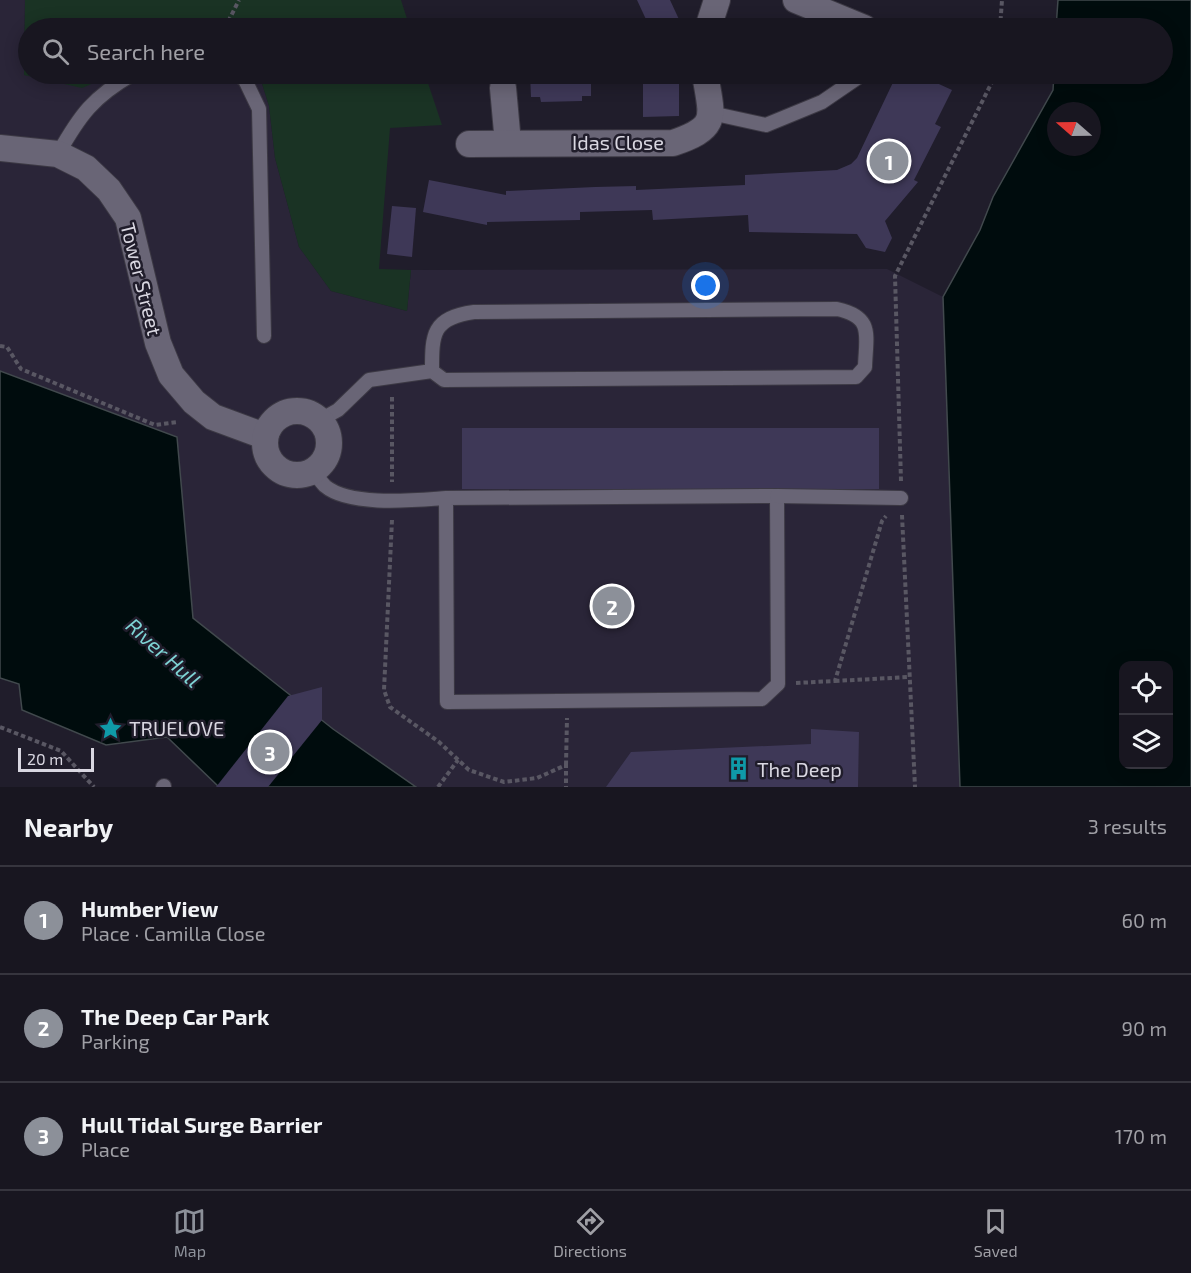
<!DOCTYPE html>
<html lang="en">
<head>
<meta charset="utf-8">
<style>
  body { margin:0; font-family:"Exo 2",sans-serif; background:#211f29; color:#f1f3f6 }
  .controls { position:absolute; right:18px; bottom:18px; display:grid; overflow:hidden; border-radius:12px; box-shadow:0 3px 15px #0003 }
  .controls button { width:54px; height:54px; display:grid; place-items:center; padding:0; border:0; border-bottom:2px solid #36353e; background:#181620; color:#f1f3f6; font:30px sans-serif }
  .compass { position:absolute; left:1047px; top:102px; width:54px; height:54px; border-radius:50%; background:#181620; box-shadow:0 3px 15px #0003; rotate:290deg }
  .scale { position:absolute; left:18px; bottom:15px; width:76px; box-sizing:border-box; padding-left:6px; border:3px solid #d9d7e1; border-top:0; font-size:16px; line-height:21px; white-space:nowrap; color:#d9d7e1; -webkit-text-stroke:4px #201d2b; paint-order:stroke }
  .you { position:absolute; left:706px; top:286px; width:21px; height:21px; margin:-15px; border:4px solid #fff; border-radius:50%; background:#1a73e8; box-shadow:0 0 0 9px #1a73e833 }
  .badge { display:grid; place-items:center; width:39px; height:39px; border-radius:50%; background:#8c9099; color:#fff; font-size:20px; font-weight:700 }
  .pin { position:absolute; translate:-50% -50%; border:3px solid #fff; box-shadow:0 2px 6px #0006 }
  .list { margin:0; padding:0; list-style:none }
  h2 { display:flex; justify-content:space-between; align-items:center; height:78px; margin:0; padding:0 24px; font-size:26px }
  h2 small { font-size:20px; font-weight:400; color:#9f9fa5 }
  .list li { display:grid; grid-template-columns:39px 1fr auto; gap:18px; align-items:center; box-sizing:border-box; height:108px; padding:0 24px; border-top:2px solid #36353e }
  .list b { display:block; font-size:22px; white-space:nowrap }
  .list p { margin:0; font-size:20px; white-space:nowrap; color:#9f9fa5 }
  .list em { font-size:20px; font-style:normal; color:#9f9fa5 }
  .icon { flex:none; width:33px; height:33px; fill:none; stroke:currentColor; stroke-width:2; stroke-linecap:round; stroke-linejoin:round }
  .map { position:relative; flex:none; width:1191px; height:787px; overflow:hidden }
  .search { position:absolute; background:#181620; box-shadow:0 3px 15px #0003; left:18px; right:18px; top:18px; height:66px; display:flex; align-items:center; gap:15px; box-sizing:border-box; padding:0 21px; border-radius:33px; color:#9f9fa5; font-size:22px }
  .sheet { height:402px; background:#181620 }
  nav { display:flex; justify-content:space-around; align-items:center; box-sizing:border-box; height:84px; border-top:2px solid #36353e; background:#181620; font-size:16px; color:#9f9fa5 }
  nav a { display:grid; justify-items:center; gap:3px }
  nav .on { color:#8c9099 }
  .map>svg:first-child { display:block }
</style>
</head>
<body>
<div class="map">
<svg width="1191" height="787" viewBox="0 0 1191 787">
  <rect width="100%" height="100%" fill="#201d2b"/>
  <polygon fill="#2a2538" points="0,0 25,0 24,75 110,77 115,74 259,74 269,106 275,158 299,247 331,291 407,311 411,270 887,269 943,297 960,787 416,787 333,729 193,618 177,437 0,371"/>
  <g fill="#1a3324">
    <polygon points="25,0 401,0 410,28 28,28 28,74 115,74 82,88 24,75"/>
    <polygon points="259,74 425,74 442,125 390,128 379,269 411,270 407,311 331,291 299,247 275,158 269,106"/>
  </g>
  <g fill="#000c0d" stroke="#41494d" stroke-width="1.5" fill-rule="evenodd">
    <path d="M1058 0H1191V787H960L943 297 980 230 993 197 1053 90 1054 74H1162V28H1056ZM1056 111H1092V147H1056ZM1124 666H1168V764H1124Z"/>
    <polygon points="0,371 177,437 193,618 333,729 416,787 219,787 167,737 106,745 22,710 19,684 0,678"/>
  </g>
  <g fill="#3e3857">
    <polygon points="637,0 670,0 683,28 650,28"/>
    <polygon points="530,74 591,74 591,96 582,96 582,101 541,102 540,97 531,97"/>
    <polygon points="643,74 679,74 679,116 643,117"/>
    <polygon points="897,74 917,74 952,90 935,124 941,127 914,180 918,182 885,221 892,238 885,252 866,248 857,234 749,232 748,215 653,220 652,210 580,212 580,220 487,222 487,225 423,212 429,180 506,195 506,191 595,187 636,186 636,190 745,185 745,175 837,170 851,164 857,158"/>
    <polygon points="392,206 416,208 412,257 387,254"/>
    <rect x="462" y="428" width="417" height="61"/>
    <polygon points="322,687 322,720 268,787 216,787 288,696"/>
    <polygon points="811,729 859,732 858,787 606,787 631,752 811,744"/>
  </g>
  <g fill="none" stroke-linecap="round" stroke-linejoin="round">
    <defs>
      <g id="lane">
        <polyline points="237,74 245,80 259,109 264,336"/>
        <polyline points="711,113 766,125 822,102 863,74"/>
        <path d="M58 154C80 115 93 97 133 74"/>
        <path d="M320 420 338 410 369 380 432 371 444 380 856 377 865 367C866 335 874 317 837 309L474 312C432 318 432 334 432 371"/>
        <path d="M313 471C317 476 321 482 325 486 350 507 416 500 446 498L777 496 778 684 762 699 447 702 446 498"/>
        <polyline points="777,496 901,498"/>
        <polyline points="163,787 164,786"/>
      </g>
      <g id="street">
        <polyline points="796,0 864,28"/>
        <polyline points="708,28 717,0"/>
        <polyline points="503,88 508,143"/>
        <path d="M469 144 673 143C720 127 712 117 705 74"/>
        <polyline points="0,148 58,154 86,168 109,190 128,218 158,343 171,375 194,402 213,417 259,434 267,431"/>
        <circle cx="297" cy="443" r="32"/>
      </g>
    </defs>
    <use href="#lane" stroke="#3c3944" stroke-width="16"/>
    <use href="#street" stroke="#3c3944" stroke-width="28"/>
    <g stroke="#595763" stroke-width="4" stroke-dasharray="4.5 3" stroke-linecap="butt">
      <polyline points="225,28 239,0"/>
      <polyline points="1000,28 1002,0"/>
      <polyline points="0,346 7,347 21,369 155,425 177,422"/>
      <polyline points="392,397 392,482"/>
      <polyline points="901,481 895,276 996,74"/>
      <polyline points="902,515 915,787"/>
      <polyline points="392,520 384,690 390,707 439,742 469,770 504,782 537,778 566,765 566,787"/>
      <polyline points="835,681 909,677"/>
      <polyline points="796,683 835,681 882,521 886,516"/>
      <polyline points="0,727 61,751 94,787"/>
      <polyline points="566,765 567,718"/>
      <polyline points="438,787 458,760"/>
    </g>
    <use href="#lane" stroke="#696576" stroke-width="14"/>
    <use href="#street" stroke="#696576" stroke-width="26"/>
  </g>
  <defs>
    <symbol id="sight-bare" viewBox="-9 -9 18 18"><path d="M0-6L1.8-2.2L6-1.7L2.9 1.2L3.7 5.4L0 3.3L-3.7 5.4L-2.9 1.2L-6-1.7L-1.8-2.2Z" fill="#0f9aa8" stroke="#201d2b" stroke-width="2.5" paint-order="stroke"/></symbol>
    <symbol id="building-bare" viewBox="-9 -9 18 18"><path d="M-4-6H4V6H1V3H-1V6H-4ZM-2.5-4.3h1.7v1.8h-1.7ZM.8-4.3h1.7v1.8H.8ZM-2.5-1h1.7V.8h-1.7ZM.8-1h1.7V.8H.8Z" fill="#0f9aa8" stroke="#201d2b" stroke-width="2.5" paint-order="stroke"/></symbol>
  </defs>
  <g fill-rule="evenodd">
    <use href="#sight-bare" x="94" y="712" width="33" height="33"/>
    <use href="#building-bare" x="722" y="752" width="33" height="33"/>
  </g>
  <g text-anchor="middle" dominant-baseline="central" stroke-width="5" stroke-linejoin="round" paint-order="stroke">
    <g font-size="20" fill="#d9d7e1" stroke="#201d2b">
      <text x="618" y="142">Idas Close</text>
      <text transform="translate(142 279) rotate(76)">Tower Street</text>
    </g>
    <g font-size="20" fill="#d9d7e1" stroke="#201d2b" text-anchor="start">
      <text x="129" y="728">TRUELOVE</text>
      <text x="757" y="769">The Deep</text>
    </g>
    <g font-size="21" font-style="italic" fill="#7ed3d4" stroke="#201d2b">
      <text transform="translate(164 652) rotate(42)">River Hull</text>
    </g>
  </g>
</svg>
<div class="controls">
<button><svg class="icon" aria-label="locate" viewBox="0 0 24 24"><circle cx="12" cy="12" r="6"/><path d="M12 2v4M12 18v4M2 12h4M18 12h4"/></svg></button>
<button><svg class="icon" aria-label="layers" viewBox="0 0 24 24"><path d="M12 4l9 5-9 5-9-5zM3 14l9 5 9-5"/></svg></button>
</div>
<svg class="compass" viewBox="-18 -18 36 36"><path d="M0-13l5 13h-10z" fill="#e53935"/><path d="M0 13l5-13h-10z" fill="#9f9fa5"/></svg>
<div class="scale">20 m</div>
<div class="you"></div>
<div class="pin badge" style="left:889px;top:161px">1</div>
<div class="pin badge" style="left:612px;top:606px">2</div>
<div class="pin badge" style="left:270px;top:752px">3</div>
<div class="search"><svg class="icon" aria-label="search" viewBox="0 0 24 24"><circle cx="10" cy="10" r="6"/><path d="M15 15l6 6"/></svg>Search here</div>
</div>
<section class="sheet">
<h2>Nearby<small>3 results</small></h2>
<ul class="list">
<li><span class="badge">1</span><div><b>Humber View</b><p>Place · Camilla Close</p></div><em>60 m</em></li>
<li><span class="badge">2</span><div><b>The Deep Car Park</b><p>Parking</p></div><em>90 m</em></li>
<li><span class="badge">3</span><div><b>Hull Tidal Surge Barrier</b><p>Place</p></div><em>170 m</em></li>
</ul>
</section>
<nav>
<a class="on"><svg class="icon" aria-label="map" viewBox="0 0 24 24"><path d="M3 6l6-2 6 2 6-2v14l-6 2-6-2-6 2zM9 4v14M15 6v14"/></svg>Map</a>
<a><svg class="icon" aria-label="directions" viewBox="0 0 24 24"><path d="M12 3l9 9-9 9-9-9zM9 14v-3h6M13 9l2 2-2 2"/></svg>Directions</a>
<a><svg class="icon" aria-label="saved" viewBox="0 0 24 24"><path d="M7 4h10v16l-5-4-5 4z"/></svg>Saved</a>
</nav>
</body>
</html>
